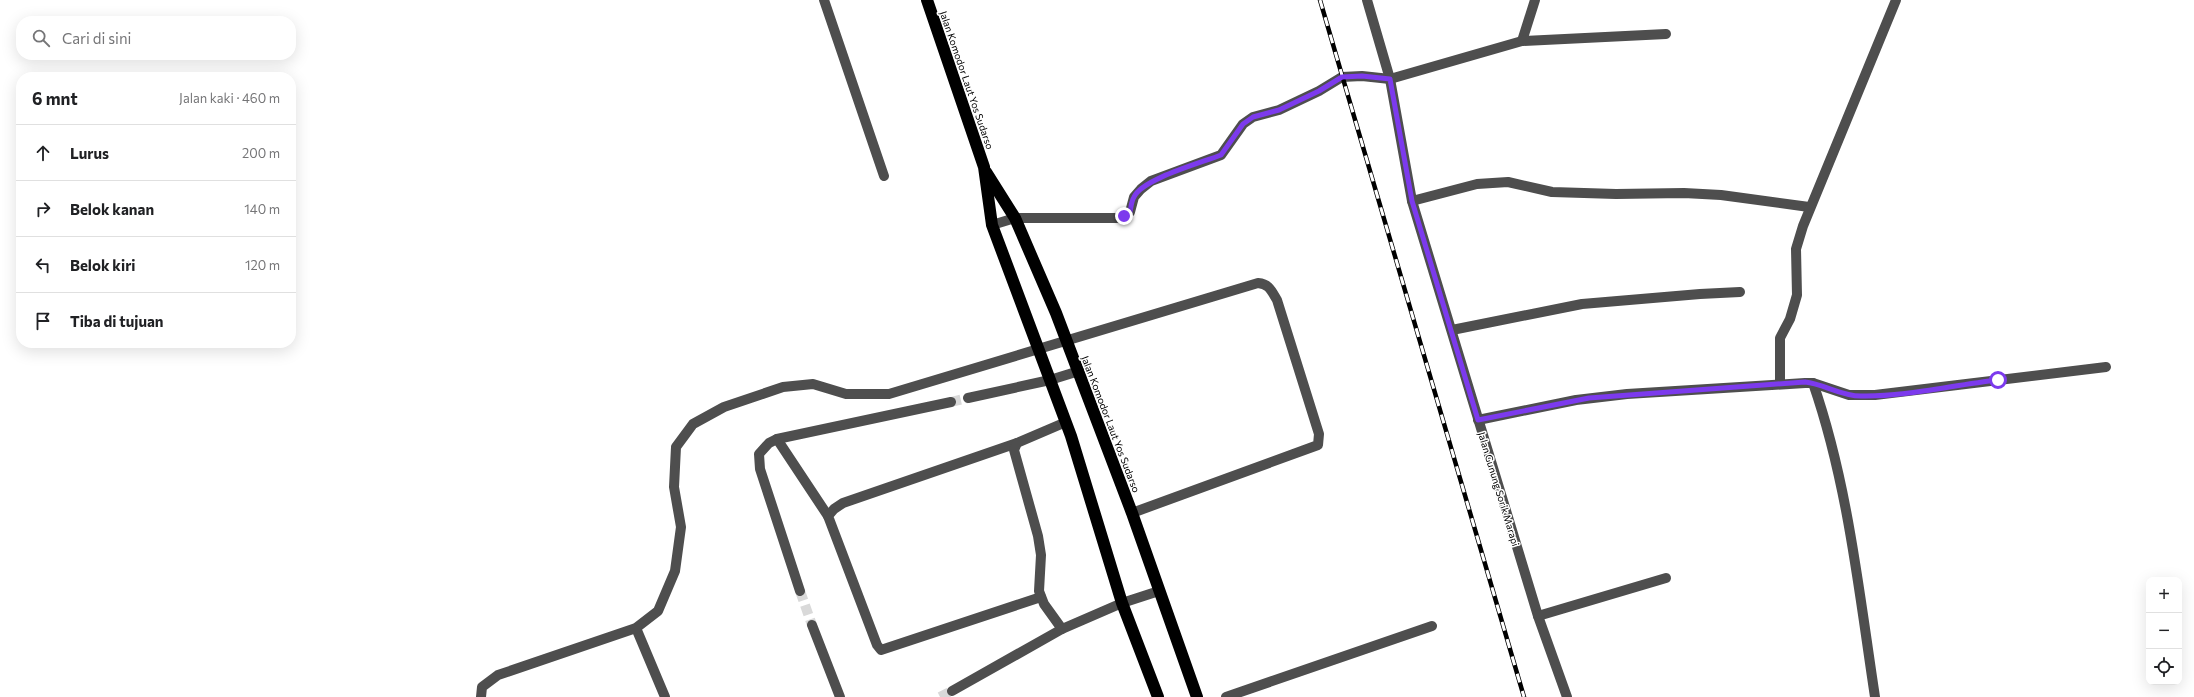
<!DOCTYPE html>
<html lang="id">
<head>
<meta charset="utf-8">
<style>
  body { margin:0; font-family:Commissioner,sans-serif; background:#f6f6f6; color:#202124 }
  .controls { position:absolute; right:12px; bottom:12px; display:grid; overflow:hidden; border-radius:8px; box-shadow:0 4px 16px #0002 }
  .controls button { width:36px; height:36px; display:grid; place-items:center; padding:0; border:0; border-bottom:1px solid #e0e0e0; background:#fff; color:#202124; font:20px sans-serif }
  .stop { position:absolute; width:12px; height:12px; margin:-9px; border:3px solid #7c3aed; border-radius:50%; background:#fff }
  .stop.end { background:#7c3aed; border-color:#fff; box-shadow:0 1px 4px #0008 }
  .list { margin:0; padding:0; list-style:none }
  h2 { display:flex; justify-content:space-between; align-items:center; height:52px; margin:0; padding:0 16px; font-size:17px }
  h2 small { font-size:13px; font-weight:400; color:#757577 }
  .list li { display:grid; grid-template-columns:26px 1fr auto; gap:12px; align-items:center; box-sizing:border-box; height:56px; padding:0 16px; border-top:1px solid #e0e0e0 }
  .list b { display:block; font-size:15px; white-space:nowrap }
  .list em { font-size:13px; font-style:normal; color:#757577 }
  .icon { flex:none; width:22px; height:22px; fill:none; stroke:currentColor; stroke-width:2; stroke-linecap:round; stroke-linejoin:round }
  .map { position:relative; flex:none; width:2194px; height:697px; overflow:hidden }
  .search { position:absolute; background:#fff; box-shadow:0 4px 16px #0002; left:16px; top:16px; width:280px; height:44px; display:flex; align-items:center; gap:10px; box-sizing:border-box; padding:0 14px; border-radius:16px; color:#757577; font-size:15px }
  .panel { position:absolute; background:#fff; box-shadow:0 4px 16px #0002; left:16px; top:72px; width:280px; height:276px; border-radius:16px }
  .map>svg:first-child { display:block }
</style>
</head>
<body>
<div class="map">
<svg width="2194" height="697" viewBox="0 0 2194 697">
  <rect width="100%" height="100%" fill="#fff"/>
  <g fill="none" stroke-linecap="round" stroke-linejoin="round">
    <g stroke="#d9d9d9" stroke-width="10" stroke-dasharray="10 5" stroke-linecap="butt">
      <polyline points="951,402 968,398"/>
      <polyline points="800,591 812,625"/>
      <polyline points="940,697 952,691"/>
    </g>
    <g stroke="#4e4e4e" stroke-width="10">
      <polyline points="824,0 884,176"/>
      <polyline points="1367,0 1390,79 1412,201 1538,616 1567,697"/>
      <polyline points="1522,41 1535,0"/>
      <polyline points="1412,201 1477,184 1508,182 1552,192 1616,194 1684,193 1721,195 1809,207"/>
      <polyline points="992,225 1015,218 1121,218 1130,212 1134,197 1141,189 1151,181 1221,155 1243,124 1253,117 1279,110 1319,91 1342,77 1362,76 1390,79 1522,41 1666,34"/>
      <polyline points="1452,330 1582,304 1700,294 1740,292"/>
      <path d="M1813 383C1848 484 1859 592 1875 697"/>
      <polyline points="1780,384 1780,338 1790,319 1797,295 1796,249 1803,226 1896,0"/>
      <polyline points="968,398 1050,380 1079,371"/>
      <polyline points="1478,420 1576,400 1627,394 1805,383 1813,383 1849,395 1875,395 2106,367"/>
      <polyline points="777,439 828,516"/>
      <polyline points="1017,443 843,503 834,509 828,516 877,645 881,650 1041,597"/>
      <polyline points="800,591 760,469 759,454 769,443 777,439 951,402"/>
      <polyline points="1538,616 1666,578"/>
      <polyline points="812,625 840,697"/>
      <polyline points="636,628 665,697"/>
      <polyline points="1062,629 1044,604 1039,591 1041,555 1038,536 1014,450 1017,443 1066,422"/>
      <polyline points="952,691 1062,629 1122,603 1159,591"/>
      <path d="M481 697 482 687 498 675 636 628 658 611 675 571 681 527 674 487 676 447 693 424 724 407 783 387 813 384 846 394H889L1258 283C1269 284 1271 290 1277 300L1319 434 1318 445 1132 513"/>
      <polyline points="1226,697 1432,626"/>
    </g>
    <g stroke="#000" stroke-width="12">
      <polyline points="927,0 984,167 992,225 1071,436 1122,603 1158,697"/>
      <polyline points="986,172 1015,218 1056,313 1132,513 1197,697"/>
    </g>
    <defs>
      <polyline id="rail" points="1320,0 1524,697"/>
    </defs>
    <use href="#rail" stroke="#000" stroke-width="4.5"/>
    <use href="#rail" stroke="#fff" stroke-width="3" stroke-dasharray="9" stroke-linecap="butt"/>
  </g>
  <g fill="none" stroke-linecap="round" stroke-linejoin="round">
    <path stroke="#7c3aed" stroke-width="5" d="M1124 216 1130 212C1131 208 1131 202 1134 197 1142 179 1201 163 1221 155L1243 124 1253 117 1279 110 1319 91 1342 77 1362 76 1390 79 1412 201 1478 420 1589 398 1805 382C1824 384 1841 396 1861 396 1906 397 1952 385 1998 380"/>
  </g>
  <g text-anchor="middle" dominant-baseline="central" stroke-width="3" stroke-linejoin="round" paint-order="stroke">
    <g font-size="10" fill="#000" stroke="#fff">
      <text transform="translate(967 80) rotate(71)">Jalan Komodor Laut Yos Sudarso</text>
      <text transform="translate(1111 424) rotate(69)">Jalan Komodor Laut Yos Sudarso</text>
      <text transform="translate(1499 489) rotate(73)">Jalan Gunung Sorik Marapi</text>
    </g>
  </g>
</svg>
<div class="controls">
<button>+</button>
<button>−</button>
<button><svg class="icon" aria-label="locate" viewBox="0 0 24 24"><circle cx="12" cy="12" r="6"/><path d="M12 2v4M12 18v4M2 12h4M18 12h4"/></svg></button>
</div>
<div class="stop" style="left:1998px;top:380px"></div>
<div class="stop end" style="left:1124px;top:216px"></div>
<div class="search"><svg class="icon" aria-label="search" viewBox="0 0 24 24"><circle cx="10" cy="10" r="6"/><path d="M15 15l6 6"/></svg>Cari di sini</div>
<section class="panel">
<h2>6 mnt<small>Jalan kaki · 460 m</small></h2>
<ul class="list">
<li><svg class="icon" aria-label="ahead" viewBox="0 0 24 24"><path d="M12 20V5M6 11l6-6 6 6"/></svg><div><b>Lurus</b></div><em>200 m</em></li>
<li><svg class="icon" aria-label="right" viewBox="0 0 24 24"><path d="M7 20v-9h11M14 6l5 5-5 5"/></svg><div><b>Belok kanan</b></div><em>140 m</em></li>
<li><svg class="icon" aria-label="left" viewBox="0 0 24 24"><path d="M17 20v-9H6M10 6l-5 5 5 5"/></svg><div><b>Belok kiri</b></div><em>120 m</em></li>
<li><svg class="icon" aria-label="arrive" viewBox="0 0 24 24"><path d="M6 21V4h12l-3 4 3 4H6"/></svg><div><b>Tiba di tujuan</b></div></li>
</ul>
</section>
</div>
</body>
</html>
